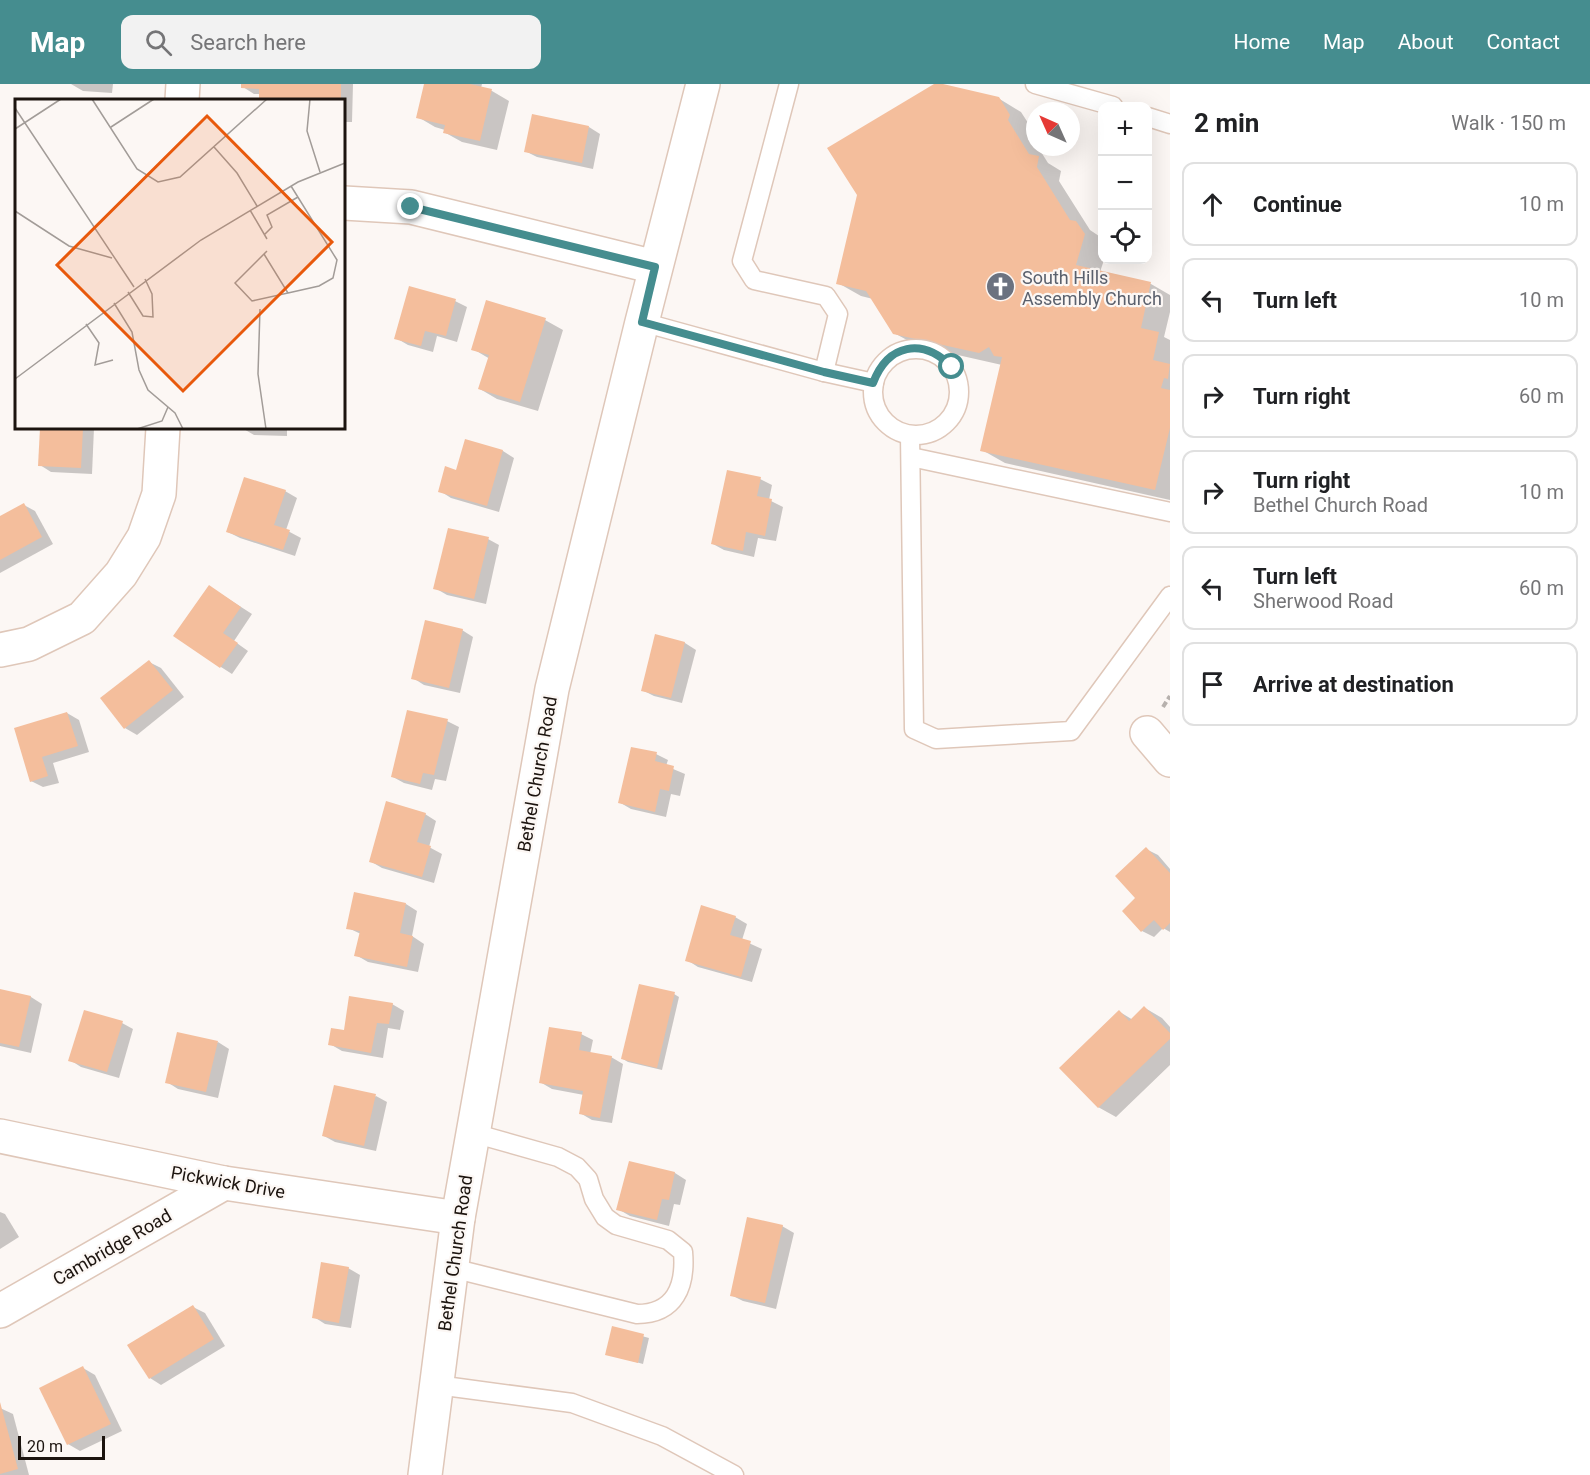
<!DOCTYPE html>
<html lang="en">
<head>
<meta charset="utf-8">
<style>
  body { margin:0; font-family:Roboto,sans-serif; background:#f2f2f2; color:#202124 }
  .controls { position:absolute; right:18px; top:18px; display:grid; overflow:hidden; border-radius:12px; box-shadow:0 6px 24px #0002 }
  .controls button { width:54px; height:54px; display:grid; place-items:center; padding:0; border:0; border-bottom:2px solid #e0e0e0; background:#fff; color:#202124; font:30px sans-serif }
  .compass { position:absolute; left:1026px; top:18px; width:54px; height:54px; border-radius:50%; background:#fff; box-shadow:0 6px 24px #0002; rotate:315deg }
  .scale { position:absolute; left:18px; bottom:15px; width:87px; box-sizing:border-box; padding-left:6px; border:3px solid #1c140f; border-top:0; font-size:16px; line-height:21px; white-space:nowrap; color:#1c140f; -webkit-text-stroke:4px #fcf7f4; paint-order:stroke }
  .stop { position:absolute; width:18px; height:18px; margin:-14px; border:4px solid #458d8f; border-radius:50%; background:#fff }
  .stop.end { background:#458d8f; border-color:#fff; box-shadow:0 2px 6px #0008 }
  .list { margin:0; padding:0; list-style:none }
  h2 { display:flex; justify-content:space-between; align-items:center; height:78px; margin:0; padding:0 24px; font-size:26px }
  h2 small { font-size:20px; font-weight:400; color:#757577 }
  .list li { display:grid; grid-template-columns:39px 1fr auto; gap:18px; align-items:center; box-sizing:border-box; height:84px; margin:0 12px 12px; padding:0 12px; border:2px solid #e0e0e0; border-radius:12px }
  .list b { display:block; font-size:22px; white-space:nowrap }
  .list p { margin:0; font-size:20px; white-space:nowrap; color:#757577 }
  .list em { font-size:20px; font-style:normal; color:#757577 }
  .icon { flex:none; width:33px; height:33px; fill:none; stroke:currentColor; stroke-width:2; stroke-linecap:round; stroke-linejoin:round }
  .map { position:relative; flex:none; width:1170px; height:1391px; overflow:hidden }
  header { display:flex; align-items:center; gap:36px; box-sizing:border-box; height:84px; padding:0 30px; background:#458d8f; color:#fff }
  header strong { font-size:28px }
  nav { display:flex; gap:33px; margin-inline-start:auto; font-size:21px }
  .search { width:420px; height:54px; background:#f2f2f2; display:flex; align-items:center; gap:15px; box-sizing:border-box; padding:0 21px; border-radius:12px; color:#757577; font-size:22px }
  main { display:flex }
  aside { flex:1; background:#fff }
  .map>svg:first-child { display:block }
</style>
</head>
<body>
<header>
<strong>Map</strong>
<div class="search"><svg class="icon" aria-label="search" viewBox="0 0 24 24"><circle cx="10" cy="10" r="6"/><path d="M15 15l6 6"/></svg>Search here</div>
<nav><a>Home</a><a>Map</a><a>About</a><a>Contact</a></nav>
</header>
<main>
<div class="map">
<svg width="1170" height="1391" viewBox="0 0 1170 1391">
  <rect width="100%" height="100%" fill="#fcf7f4"/>
  <g fill="#0003">
    <polygon points="71,0 113,0 112,9 83,7"/>
    <polygon points="243,0 353,0 352,38 344,38 344,16 261,16 261,10 254,10 243,3"/>
    <polygon points="426,0 482,0 481,4 492,7 509,17 497,66 462,58 444,48 445,46 435,43 418,33"/>
    <polygon points="936,0 998,14 1021,28 1032,45 1030,50 1035,58 1035,63 1038,63 1048,79 1061,87 1059,97 1090,146 1099,152 1102,157 1104,176 1100,188 1151,200 1170,211 1170,228 1164,253 1170,256 1170,416 1005,379 982,366 1002,281 918,262 894,249 873,215 861,212 838,199"/>
    <polygon points="589,43 600,50 593,85 537,73 525,67"/>
    <polygon points="455,217 467,223 457,258 437,252 433,268 408,261 396,254"/>
    <polygon points="545,236 563,246 538,327 497,315 480,305 490,275 473,265"/>
    <polygon points="41,344 94,344 92,390 51,388 40,381"/>
    <polygon points="242,344 287,344 287,352 254,351"/>
    <polygon points="466,357 503,367 514,374 499,428 451,414 440,407 457,388"/>
    <polygon points="760,395 772,401 769,416 783,423 776,457 758,454 754,473 724,466 713,460"/>
    <polygon points="285,407 297,414 286,446 301,454 295,472 240,454 228,448"/>
    <polygon points="24,421 35,427 53,460 0,489 0,434"/>
    <polygon points="488,455 499,461 486,520 447,511 435,504"/>
    <polygon points="210,503 252,530 234,557 248,567 232,590 221,583"/>
    <polygon points="462,546 473,553 460,609 424,601 413,594"/>
    <polygon points="656,552 685,559 696,566 682,619 654,612 642,606"/>
    <polygon points="149,578 161,584 184,613 137,651 125,644"/>
    <polygon points="67,629 79,636 89,668 53,679 59,699 43,703 31,697 16,645"/>
    <polygon points="447,637 459,643 446,697 435,695 432,706 404,699 393,693"/>
    <polygon points="656,670 668,676 666,682 685,690 680,712 671,710 666,733 631,725 619,718"/>
    <polygon points="425,730 436,737 429,763 442,770 434,799 382,784 370,777"/>
    <polygon points="1146,765 1158,771 1170,785 1170,848 1163,844 1154,853 1142,847 1137,814"/>
    <polygon points="406,820 417,827 412,852 424,860 418,888 368,878 356,871 361,850 348,844"/>
    <polygon points="735,833 747,840 742,856 762,865 752,898 698,883 687,876"/>
    <polygon points="0,906 31,913 42,920 31,969 0,962"/>
    <polygon points="674,910 679,913 662,986 628,978 623,975"/>
    <polygon points="392,920 404,927 400,946 388,944 383,974 342,967 330,960 345,948"/>
    <polygon points="1145,924 1162,934 1170,943 1170,981 1116,1033 1098,1023 1120,928 1133,936"/>
    <polygon points="122,939 133,945 119,994 81,983 70,976"/>
    <polygon points="581,950 593,956 590,970 611,973 623,980 612,1039 592,1036 580,1029 584,1011 552,1005 540,998"/>
    <polygon points="218,958 229,965 218,1014 178,1005 167,998"/>
    <polygon points="376,1012 387,1018 376,1067 335,1058 324,1052"/>
    <polygon points="630,1078 675,1089 686,1096 680,1121 674,1120 669,1142 630,1132 618,1125"/>
    <polygon points="0,1128 5,1130 19,1153 0,1165"/>
    <polygon points="782,1142 794,1149 776,1225 743,1217 731,1211"/>
    <polygon points="348,1184 360,1191 351,1244 325,1240 314,1233"/>
    <polygon points="193,1223 205,1229 225,1262 161,1301 150,1294"/>
    <polygon points="613,1244 649,1254 643,1280 607,1270"/>
    <polygon points="83,1284 95,1291 122,1347 80,1367 68,1360"/>
    <polygon points="0,1324 13,1330 29,1391 0,1391"/>
  </g>
  <g fill="#f4be9c">
    <polygon points="241,0 341,0 341,16 259,16 259,5 241,4"/>
    <polygon points="424,0 470,0 492,5 480,57 443,49 445,41 416,34"/>
    <polygon points="934,0 943,0 999,13 1010,31 1008,36 1029,70 1039,72 1037,83 1070,136 1076,137 1085,150 1076,181 1151,198 1141,244 1159,248 1153,276 1170,280 1168,295 1164,294 1161,304 1170,306 1170,344 1155,406 980,367 1002,273 994,272 989,263 979,269 893,250 866,207 836,200 857,111 827,64"/>
    <polygon points="532,30 589,42 582,79 524,68"/>
    <polygon points="409,202 456,215 446,252 425,247 421,262 394,255"/>
    <polygon points="486,216 546,234 520,318 478,305 489,271 471,266"/>
    <polygon points="40,344 83,344 81,384 38,382"/>
    <polygon points="465,355 503,366 487,422 438,408 445,382 456,386"/>
    <polygon points="727,386 761,393 757,412 772,415 765,452 746,448 743,467 711,460"/>
    <polygon points="244,393 286,406 274,441 290,446 283,466 226,448"/>
    <polygon points="24,419 42,453 0,476 0,432"/>
    <polygon points="448,444 489,453 474,515 433,505"/>
    <polygon points="209,501 241,523 223,549 238,559 220,584 173,552"/>
    <polygon points="425,536 463,545 449,604 411,595"/>
    <polygon points="655,550 685,558 671,614 641,607"/>
    <polygon points="149,576 173,606 124,645 100,614"/>
    <polygon points="407,626 448,635 434,691 423,689 420,700 391,693"/>
    <polygon points="67,628 78,662 42,673 48,692 30,698 14,644"/>
    <polygon points="631,663 657,668 655,677 674,682 669,707 660,705 655,728 618,719"/>
    <polygon points="386,717 426,729 417,758 431,762 422,793 369,778"/>
    <polygon points="1146,763 1170,789 1170,839 1163,846 1154,836 1141,848 1122,827 1135,814 1115,792"/>
    <polygon points="354,808 406,819 400,849 413,852 407,883 354,872 360,847 346,845"/>
    <polygon points="701,821 736,832 730,851 751,857 741,893 685,877"/>
    <polygon points="639,900 675,908 657,984 621,975"/>
    <polygon points="0,905 31,912 19,963 0,959"/>
    <polygon points="349,912 393,919 389,940 377,939 371,969 328,961 331,944 344,946"/>
    <polygon points="1144,922 1170,949 1170,955 1098,1024 1059,984 1119,926 1129,937"/>
    <polygon points="84,926 123,937 107,988 68,977"/>
    <polygon points="549,943 582,948 579,966 612,972 600,1034 579,1030 583,1007 539,999"/>
    <polygon points="177,948 218,957 206,1008 165,999"/>
    <polygon points="334,1001 376,1010 364,1062 322,1052"/>
    <polygon points="629,1077 675,1088 669,1116 662,1115 657,1136 616,1126"/>
    <polygon points="747,1133 783,1141 765,1219 730,1212"/>
    <polygon points="321,1178 349,1183 339,1239 312,1234"/>
    <polygon points="193,1221 214,1255 149,1295 127,1261"/>
    <polygon points="612,1242 644,1250 638,1279 605,1271"/>
    <polygon points="83,1282 111,1340 67,1361 39,1304"/>
    <polygon points="0,1318 18,1385 0,1390"/>
  </g>
  <g fill="none" stroke-linecap="round" stroke-linejoin="round">
    <defs>
      <g id="service">
        <polyline points="789,0 742,177 754,196 826,212 838,230 824,288"/>
        <polyline points="1035,0 1113,22"/>
        <polyline points="1148,33 1170,40"/>
        <polyline points="642,238 824,288 874,299"/>
        <circle cx="916" cy="308" r="43"/>
        <polyline points="910,351 914,645 936,655 1071,647 1170,512"/>
        <polyline points="911,373 1170,428"/>
        <path d="M452 1184 637 1230C675 1230 686 1202 683 1168L668 1156 616 1141 605 1133 594 1115 588 1095 577 1083 558 1073 473 1049"/>
        <polyline points="437,1301 572,1319 662,1352 734,1391"/>
      </g>
      <g id="minor">
        <polyline points="182,16 183,0"/>
        <polyline points="344,119 411,123 655,183"/>
        <polyline points="0,566 29,560 82,534 121,490 144,453 159,410 163,344"/>
        <polyline points="1147,649 1170,676"/>
        <polyline points="0,1052 224,1099 458,1134"/>
        <polyline points="0,1227 224,1099"/>
      </g>
      <polyline id="tertiary" points="425,1391 458,1134 552,605 642,238 703,0"/>
    </defs>
    <use href="#service" stroke="#dfc7b9" stroke-width="21"/>
    <use href="#minor" stroke="#dfc7b9" stroke-width="36"/>
    <use href="#tertiary" stroke="#dfc7b9" stroke-width="36"/>
    <polyline stroke="#b7b1ad" stroke-width="4" stroke-dasharray="6 3" stroke-linecap="butt" points="1163,623 1170,612"/>
    <use href="#service" stroke="#fff" stroke-width="18"/>
    <use href="#minor" stroke="#fff" stroke-width="33"/>
    <use href="#tertiary" stroke="#fff" stroke-width="33"/>
  </g>
  <g fill="none" stroke-linecap="round" stroke-linejoin="round">
    <path stroke="#458d8f" stroke-width="8" d="M411 123 655 183 642 238 824 288 873 299C888 260 922 253 952 283"/>
  </g>
  <defs>
    <symbol id="church-disc" viewBox="-11 -11 22 22"><circle r="9.5" fill="#6b7280" stroke="#fcf7f4"/><path d="M-1.2-6h2.4v3.5h3.3v2.4h-3.3V6h-2.4V-.1h-3.3v-2.4h3.3Z" fill="#fff"/></symbol>
  </defs>
  <g fill-rule="evenodd">
    <use href="#church-disc" x="984" y="186" width="33" height="33"/>
  </g>
  <g text-anchor="middle" dominant-baseline="central" stroke-width="4.5" stroke-linejoin="round" paint-order="stroke">
    <g font-size="18" fill="#5b616d" stroke="#fcf7f4" text-anchor="start">
      <text x="1022" y="193">South Hills<tspan x="1022" dy="21">Assembly Church</tspan></text>
    </g>
    <g font-size="18" fill="#1c140f" stroke="#fcf7f4">
      <text transform="translate(537 690) rotate(-80)">Bethel Church Road</text>
      <text transform="translate(228 1098) rotate(10)">Pickwick Drive</text>
      <text transform="translate(112 1163) rotate(-30)">Cambridge Road</text>
      <text transform="translate(455 1169) rotate(-82)">Bethel Church Road</text>
    </g>
  </g>
  <g transform="translate(15 15)">
    <rect width="330" height="330" fill="#fcf7f4"/>
    <path fill="none" stroke="#a29c98" stroke-width="1.5" d="M77 0 122 70 143 83 165 78 252 0M295 0 292 32 305 73M0 9 119 188M96 28 139 0M0 30 46 0M199 48 222 74 242 107M235 111 252 140M0 112 54 147 97 159M249 136 257 128 252 116 283 98M249 155 273 194 237 202 220 184 252 152M113 193 128 217 138 218 137 195 130 180M273 194 304 187 318 179 322 161 276 87M99 204 117 233 124 271 133 291 160 314 168 330M245 210 243 275 251 330M71 225 84 244 80 266 98 261M0 280 186 141 283 83 330 64M122 330 147 322 153 308"/>
    <path fill="#e8590c" fill-opacity="0.15" stroke="#e8590c" stroke-width="3" d="M192 17 317 143 168 292 42 166Z"/>
    <rect width="330" height="330" fill="none" stroke="#1c140f" stroke-width="3"/>
  </g>
</svg>
<div class="controls">
<button>+</button>
<button>−</button>
<button><svg class="icon" aria-label="locate" viewBox="0 0 24 24"><circle cx="12" cy="12" r="6"/><path d="M12 2v4M12 18v4M2 12h4M18 12h4"/></svg></button>
</div>
<svg class="compass" viewBox="-18 -18 36 36"><path d="M0-13l5 13h-10z" fill="#e53935"/><path d="M0 13l5-13h-10z" fill="#757577"/></svg>
<div class="scale">20 m</div>
<div class="stop" style="left:952px;top:283px"></div>
<div class="stop end" style="left:411px;top:123px"></div>
</div>
<aside>
<h2>2 min<small>Walk · 150 m</small></h2>
<ul class="list">
<li><svg class="icon" aria-label="ahead" viewBox="0 0 24 24"><path d="M12 20V5M6 11l6-6 6 6"/></svg><div><b>Continue</b></div><em>10 m</em></li>
<li><svg class="icon" aria-label="left" viewBox="0 0 24 24"><path d="M17 20v-9H6M10 6l-5 5 5 5"/></svg><div><b>Turn left</b></div><em>10 m</em></li>
<li><svg class="icon" aria-label="right" viewBox="0 0 24 24"><path d="M7 20v-9h11M14 6l5 5-5 5"/></svg><div><b>Turn right</b></div><em>60 m</em></li>
<li><svg class="icon" aria-label="right" viewBox="0 0 24 24"><path d="M7 20v-9h11M14 6l5 5-5 5"/></svg><div><b>Turn right</b><p>Bethel Church Road</p></div><em>10 m</em></li>
<li><svg class="icon" aria-label="left" viewBox="0 0 24 24"><path d="M17 20v-9H6M10 6l-5 5 5 5"/></svg><div><b>Turn left</b><p>Sherwood Road</p></div><em>60 m</em></li>
<li><svg class="icon" aria-label="arrive" viewBox="0 0 24 24"><path d="M6 21V4h12l-3 4 3 4H6"/></svg><div><b>Arrive at destination</b></div></li>
</ul>
</aside>
</main>
</body>
</html>
